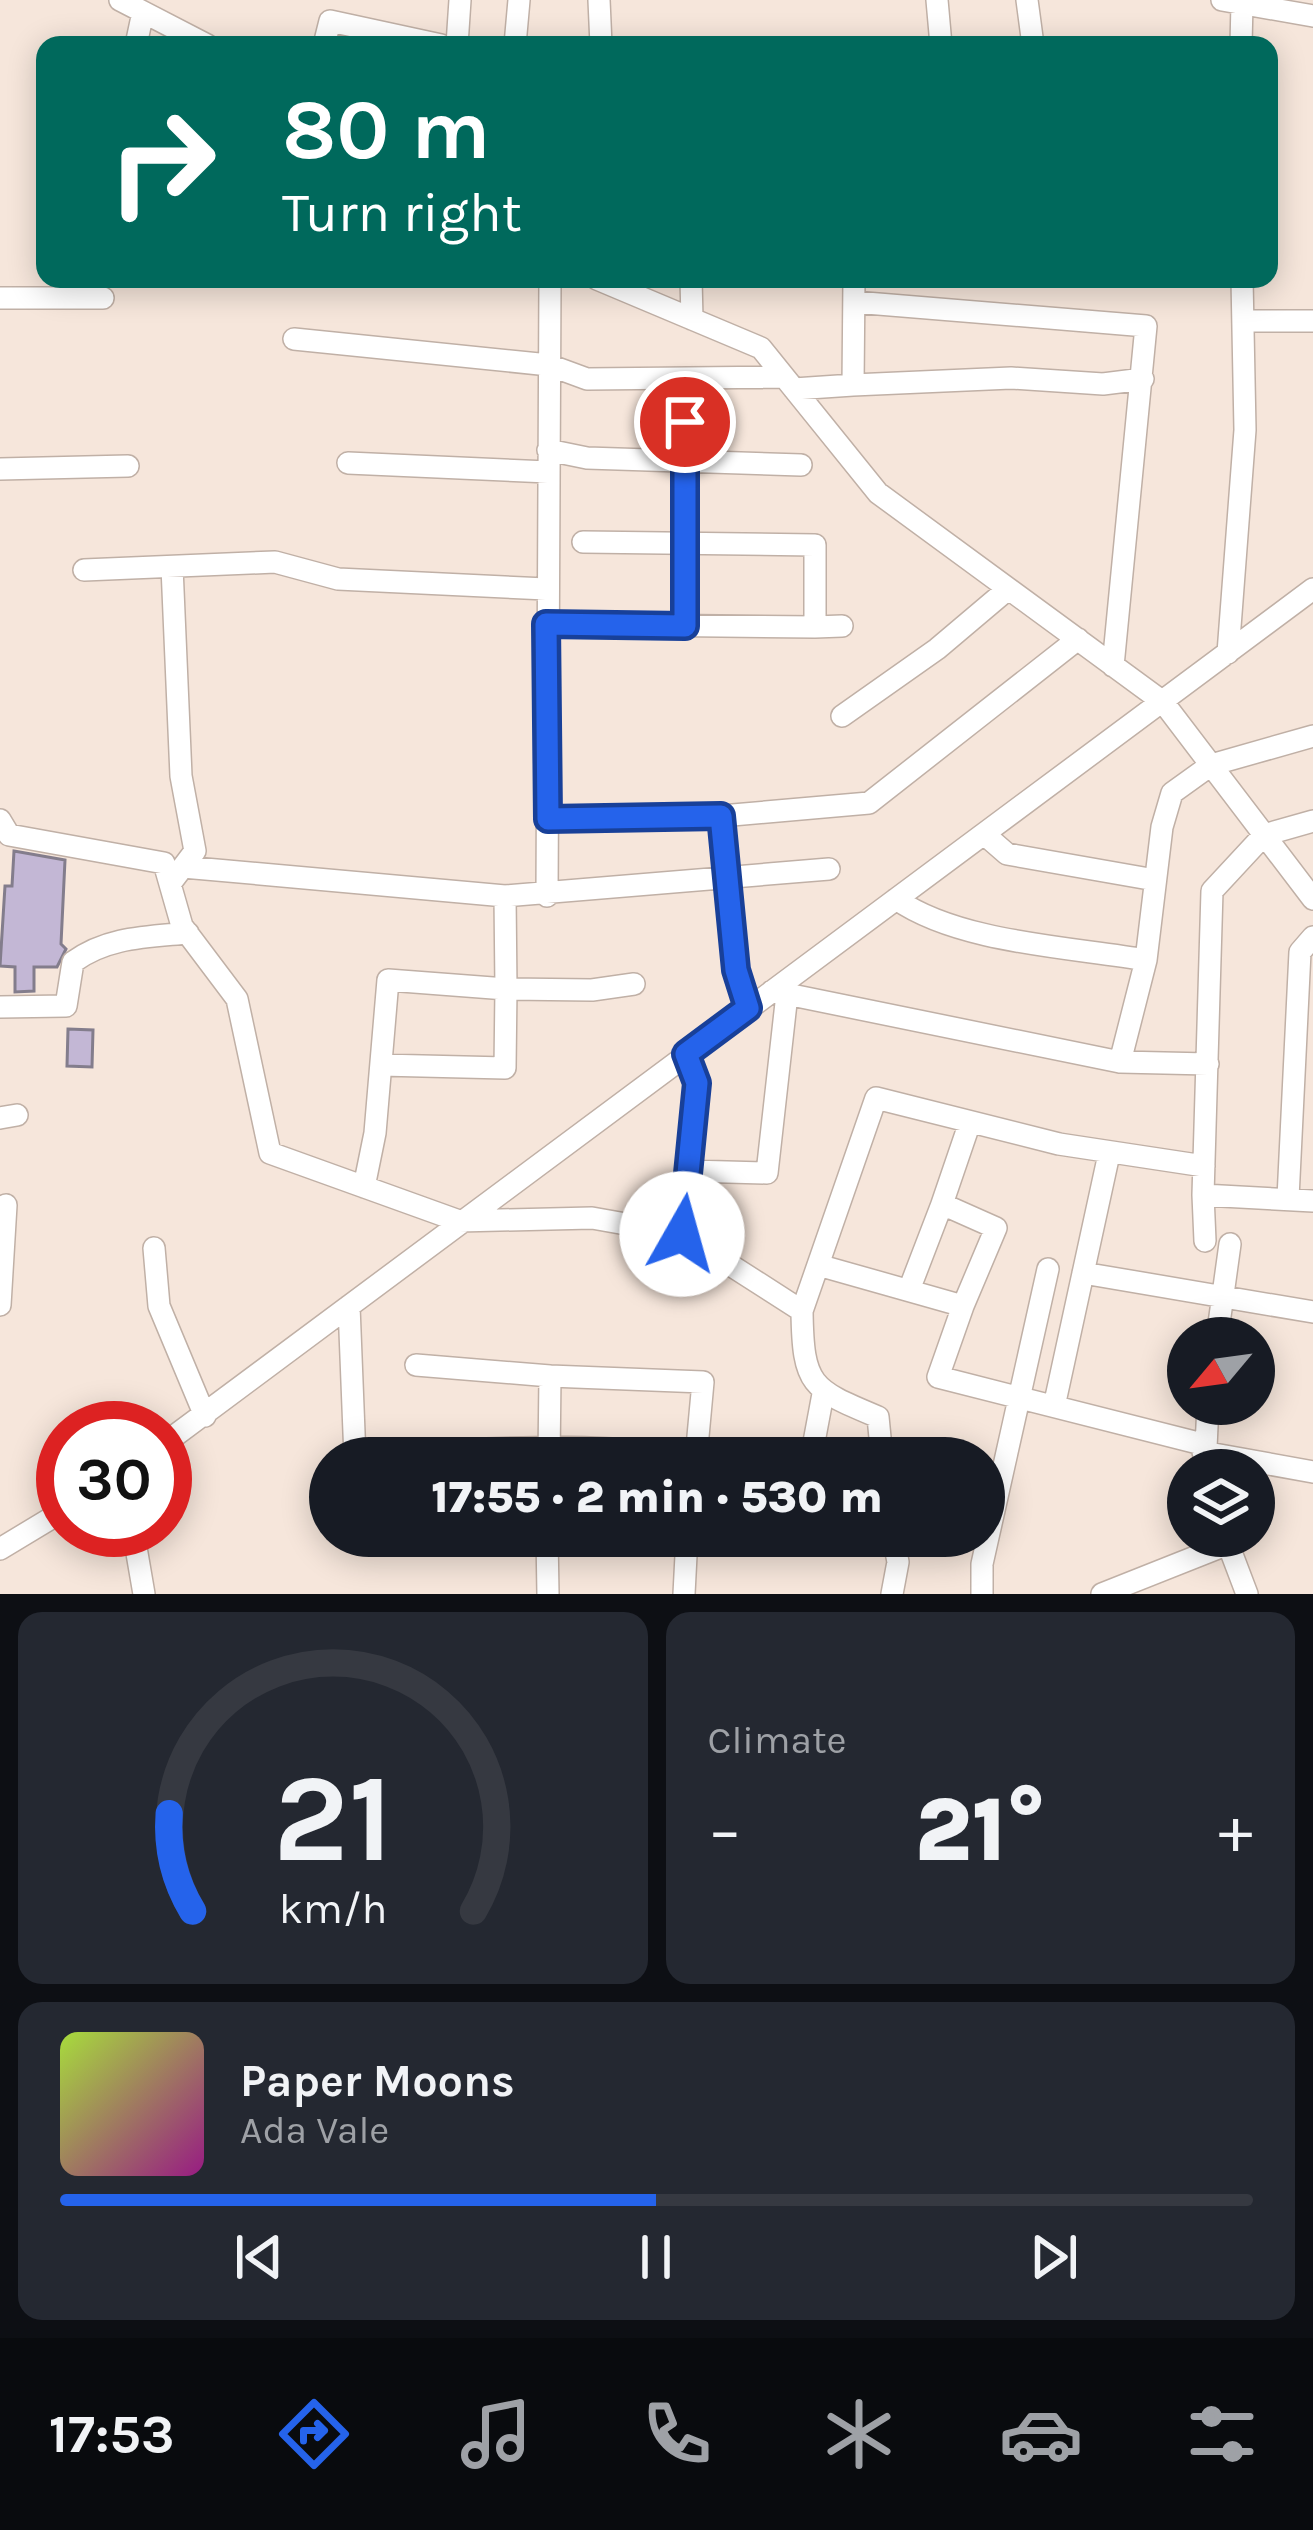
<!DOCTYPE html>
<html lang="en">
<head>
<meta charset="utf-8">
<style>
	body { margin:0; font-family:Karla,sans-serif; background:#242831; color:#f1f3f6; height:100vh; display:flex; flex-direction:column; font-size:45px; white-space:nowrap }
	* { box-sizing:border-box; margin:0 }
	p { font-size:39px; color:#9ea1a6 }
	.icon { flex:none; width:66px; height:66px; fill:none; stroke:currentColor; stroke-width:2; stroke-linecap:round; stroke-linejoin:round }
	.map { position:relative; height:1594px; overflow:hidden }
	.sheet { display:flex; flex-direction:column; gap:18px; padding:18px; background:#0d0f14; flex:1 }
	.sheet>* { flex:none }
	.guide { position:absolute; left:36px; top:36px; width:1242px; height:252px; border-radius:24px; box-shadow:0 6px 30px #0003; background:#00695c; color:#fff; overflow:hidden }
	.needle { width:78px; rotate:241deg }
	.fabs { position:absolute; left:1167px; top:1317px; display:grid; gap:24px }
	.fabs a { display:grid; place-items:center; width:108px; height:108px; border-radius:50%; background:#171b24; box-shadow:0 6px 30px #0003; font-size:60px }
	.speed { position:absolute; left:36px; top:1401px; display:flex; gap:24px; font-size:60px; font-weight:700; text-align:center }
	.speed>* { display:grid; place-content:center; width:156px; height:156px; border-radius:50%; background:#171b24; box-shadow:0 6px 30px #0003; line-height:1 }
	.speed .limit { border:18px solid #d22; background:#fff; color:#111 }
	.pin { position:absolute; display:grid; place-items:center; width:102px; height:102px; color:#fff; margin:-51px; border:6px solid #fff; border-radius:50%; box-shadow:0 3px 12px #0007 }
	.me { position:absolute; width:132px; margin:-66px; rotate:7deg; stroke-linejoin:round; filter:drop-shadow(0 0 9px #0008) }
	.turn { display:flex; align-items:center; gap:42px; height:252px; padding:0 48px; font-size:54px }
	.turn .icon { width:156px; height:156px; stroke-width:2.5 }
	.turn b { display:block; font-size:84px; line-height:102px }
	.big { font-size:90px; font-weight:800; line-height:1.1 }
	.sheet .tile { flex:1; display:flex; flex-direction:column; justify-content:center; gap:18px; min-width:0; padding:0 42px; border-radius:24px; background:#242831 }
	.sheet .dial { align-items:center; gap:0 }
	.dial svg { height:312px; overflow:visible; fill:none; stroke:#363941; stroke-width:7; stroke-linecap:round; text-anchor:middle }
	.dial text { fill:#f1f3f6; stroke:none }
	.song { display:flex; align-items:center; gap:36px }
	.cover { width:144px; height:144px; border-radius:18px; background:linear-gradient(135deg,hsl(80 70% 55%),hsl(310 70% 35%)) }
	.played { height:12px; border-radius:6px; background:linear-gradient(90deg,#2563eb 50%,#363941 50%) }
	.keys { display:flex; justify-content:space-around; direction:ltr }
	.heat { display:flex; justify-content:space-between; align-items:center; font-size:66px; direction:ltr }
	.sheet .tiles { flex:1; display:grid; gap:18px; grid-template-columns:1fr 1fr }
	.tile:last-child { grid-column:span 2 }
	.trip { position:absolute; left:309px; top:1437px; width:696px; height:120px; border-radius:60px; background:#171b24; box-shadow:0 6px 30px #0003; font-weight:800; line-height:120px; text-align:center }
	.menu { display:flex; height:192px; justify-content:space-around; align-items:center; background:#090b0e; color:#9ea1a6 }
	.menu .icon { width:84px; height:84px }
	.menu .current { color:#2563eb }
	.menu b { font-size:54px; color:#f1f3f6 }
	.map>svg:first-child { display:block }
</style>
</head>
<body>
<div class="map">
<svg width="1313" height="1594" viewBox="0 0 1313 1594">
	<rect width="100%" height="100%" fill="#f6e6db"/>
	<path fill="#c3b7d5" stroke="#837d8c" stroke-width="3" d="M 14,851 L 65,860 L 61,944 L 66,949 L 57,967 L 34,967 L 34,991 L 15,992 L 15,967 L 0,966 L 5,886 L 12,886 Z
		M 68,1029 L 93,1030 L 92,1067 L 67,1066 Z"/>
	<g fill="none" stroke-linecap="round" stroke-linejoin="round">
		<g stroke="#c0b0a6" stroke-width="24">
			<path id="minor" d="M 120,0 L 207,45
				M 599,0 L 601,45
				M 937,0 L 941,45
				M 1027,0 L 1033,45
				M 1222,0 L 1313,16
				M 136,45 L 143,12
				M 324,45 L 330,21 L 441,45
				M 457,45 L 460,0
				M 515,45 L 519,0
				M 1241,45 L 1242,3
				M 597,279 L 761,348 L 878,493 L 1163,702 L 1313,899
				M 691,279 L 692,319
				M 0,298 L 103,298
				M 854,302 L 1146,326 L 1113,666
				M 1243,321 L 1313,321
				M 294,339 L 549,365 L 587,379 L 784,377
				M 853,385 L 1011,378 L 1103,384 L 1143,379
				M 794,389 L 853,385 L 854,279
				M 548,450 L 587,458 L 801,465
				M 348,463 L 548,472
				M 0,469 L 128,466
				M 84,570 L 275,562 L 338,579 L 546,589
				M 546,624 L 815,627 L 815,545 L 583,542
				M 685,625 L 685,381
				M 815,627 L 842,626
				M 1228,653 L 1245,430 L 1242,279
				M 842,716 L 937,649 L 1008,589
				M 721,816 L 869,803 L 1078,639
				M 548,819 L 721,816 L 736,970 L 748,1008
				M 0,820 L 9,835 L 164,863 L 182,926 L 237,999 L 270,1153 L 459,1221 L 592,1218 L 682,1234 L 802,1311 C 803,1386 811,1389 878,1417 L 882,1458
				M 1313,821 L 1264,835 L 1212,891 L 1203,1195 L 1313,1201
				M 984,834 L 1007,854 L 1155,880
				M 183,867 L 505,896
				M 170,884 L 195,851 L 181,776 L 172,567
				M 547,896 L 550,279
				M 896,899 C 959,943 1071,947 1146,960
				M 772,991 L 1120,1062 L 1208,1064
				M 0,1007 L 66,1006 L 73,962 C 107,937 146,937 188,933
				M 1120,1062 L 1146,960 L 1162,827 L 1172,793 L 1211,765 L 1313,736
				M 381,1065 L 505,1068 L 506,989 L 592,990 L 634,984
				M 0,1118 L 17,1115
				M 690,1171 L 767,1173 L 787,994
				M 364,1187 L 375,1133 L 388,980 L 506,989 L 505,896 L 829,869
				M 1203,1195 L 1205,1241
				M 1288,1198 L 1300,952 L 1313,937
				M 682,1234 L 697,1083 L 686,1054
				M 154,1248 L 159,1306 L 205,1416
				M 818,1265 L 963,1306 L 996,1228 L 942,1204 L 970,1122
				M 1083,1273 L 1313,1312
				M 909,1290 L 942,1204
				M 0,1305 L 6,1205
				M 349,1306 L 355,1458
				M 963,1306 L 938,1377 L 1202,1444
				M 802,1311 L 876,1098 L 1059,1144 L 1204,1166
				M 1217,1338 L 1230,1244
				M 416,1365 L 550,1376
				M 1055,1402 L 1109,1154
				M 165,1443 L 1313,589
				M 1203,1452 L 1313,1472
				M 355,1454 C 465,1452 582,1438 691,1458
				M 549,1458 L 550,1376 L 703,1382 L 696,1458
				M 811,1458 L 823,1394
				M 1205,1470 L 1208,1404
				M 133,1530 L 144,1594
				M 547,1536 L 548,1594
				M 1225,1536 L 1247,1594
				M 798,1539 L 799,1536
				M 0,1549 L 63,1511
				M 684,1594 L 687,1536
				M 892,1594 L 898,1562 L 893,1536
				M 982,1594 L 982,1564 L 1048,1269
				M 1102,1594 L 1228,1544"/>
		</g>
		<use href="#minor" stroke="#fff" stroke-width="21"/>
	</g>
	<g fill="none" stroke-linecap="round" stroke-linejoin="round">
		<g stroke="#184099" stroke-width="30">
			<path id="route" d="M 682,1234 L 697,1083 L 686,1054 L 748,1008 L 736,970 L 721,816 L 548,819 L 546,624 L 685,626 L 685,422"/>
		</g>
		<use href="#route" stroke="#2563eb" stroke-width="21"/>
	</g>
</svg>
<div class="fabs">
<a><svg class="needle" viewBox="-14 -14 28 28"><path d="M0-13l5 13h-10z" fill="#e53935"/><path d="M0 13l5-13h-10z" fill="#9ea1a6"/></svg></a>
<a><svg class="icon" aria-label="layers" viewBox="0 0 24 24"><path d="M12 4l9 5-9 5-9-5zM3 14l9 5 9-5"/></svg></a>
</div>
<div class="speed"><div class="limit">30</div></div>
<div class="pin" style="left:685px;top:422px;background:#d93025"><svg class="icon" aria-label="arrive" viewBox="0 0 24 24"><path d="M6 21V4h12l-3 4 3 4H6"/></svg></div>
<svg class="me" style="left:682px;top:1234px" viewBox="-20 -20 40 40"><circle r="19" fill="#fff"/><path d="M0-13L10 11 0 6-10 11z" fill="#2563eb"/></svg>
<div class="trip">17:55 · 2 min · 530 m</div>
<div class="guide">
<div class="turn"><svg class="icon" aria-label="right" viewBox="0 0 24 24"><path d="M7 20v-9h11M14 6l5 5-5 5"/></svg><div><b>80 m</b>Turn right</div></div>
</div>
</div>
<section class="sheet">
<div class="tiles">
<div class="tile dial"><svg viewBox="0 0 100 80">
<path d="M14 69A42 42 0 1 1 86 69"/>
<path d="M14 69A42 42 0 0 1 8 44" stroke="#2563eb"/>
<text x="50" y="56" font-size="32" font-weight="700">21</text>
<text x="50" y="72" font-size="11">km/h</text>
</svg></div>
<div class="tile"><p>Climate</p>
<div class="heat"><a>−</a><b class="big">21°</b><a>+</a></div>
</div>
<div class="tile">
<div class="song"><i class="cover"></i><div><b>Paper Moons</b><p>Ada Vale</p></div></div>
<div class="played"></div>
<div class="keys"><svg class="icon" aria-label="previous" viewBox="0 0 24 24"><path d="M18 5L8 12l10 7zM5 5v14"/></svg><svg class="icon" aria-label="pause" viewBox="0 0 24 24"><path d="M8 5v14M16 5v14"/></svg><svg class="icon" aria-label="next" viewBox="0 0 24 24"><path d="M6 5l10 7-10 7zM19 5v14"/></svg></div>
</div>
</div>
</section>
<nav class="menu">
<b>17:53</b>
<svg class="icon current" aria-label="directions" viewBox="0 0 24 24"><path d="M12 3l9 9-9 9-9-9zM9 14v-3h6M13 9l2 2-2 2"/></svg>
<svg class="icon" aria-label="music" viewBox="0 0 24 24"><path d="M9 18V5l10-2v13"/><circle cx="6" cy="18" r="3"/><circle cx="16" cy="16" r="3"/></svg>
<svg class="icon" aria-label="phone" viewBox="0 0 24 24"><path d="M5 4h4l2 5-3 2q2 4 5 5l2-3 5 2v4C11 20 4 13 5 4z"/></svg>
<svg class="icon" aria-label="climate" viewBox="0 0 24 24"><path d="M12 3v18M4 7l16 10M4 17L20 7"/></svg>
<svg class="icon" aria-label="car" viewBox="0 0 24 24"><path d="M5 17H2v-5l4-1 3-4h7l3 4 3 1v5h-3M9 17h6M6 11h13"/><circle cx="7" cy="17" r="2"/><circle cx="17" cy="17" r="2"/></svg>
<svg class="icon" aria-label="filters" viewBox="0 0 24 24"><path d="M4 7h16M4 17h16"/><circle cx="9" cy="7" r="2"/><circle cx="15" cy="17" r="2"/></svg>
</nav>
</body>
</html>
